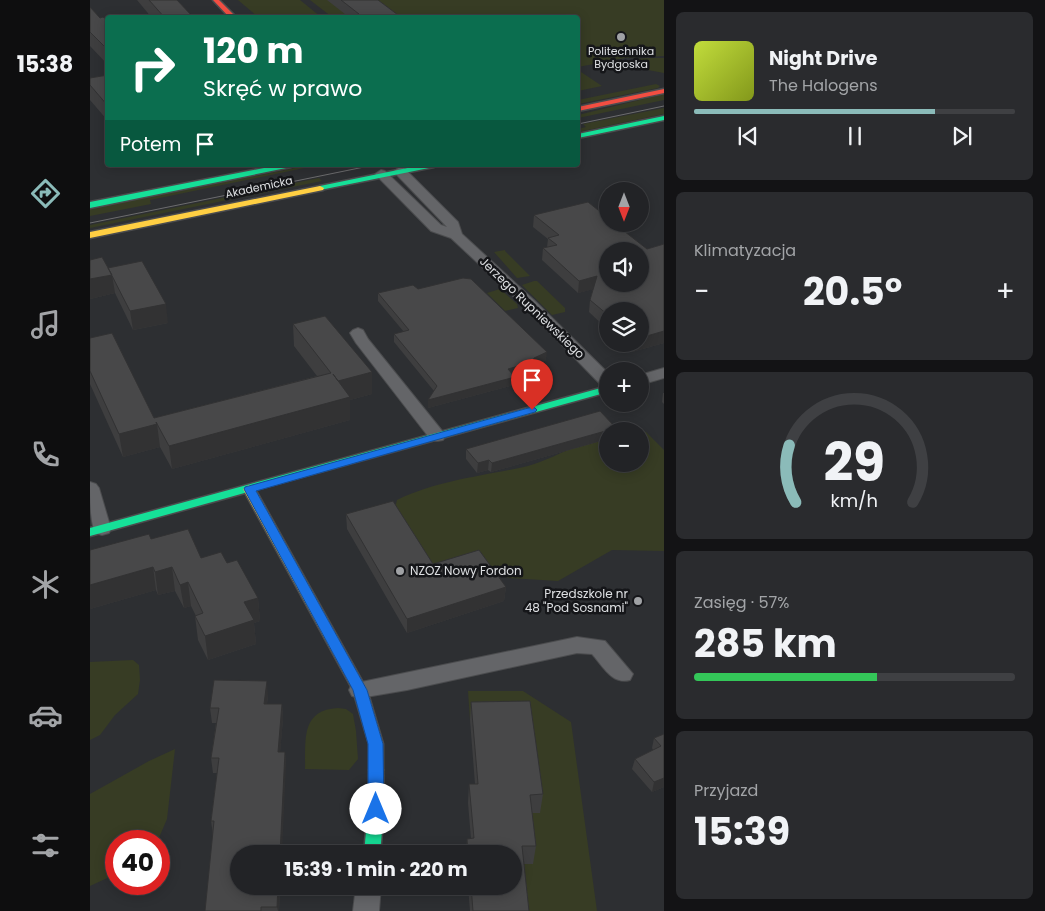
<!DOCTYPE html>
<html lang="pl">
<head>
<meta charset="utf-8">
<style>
	body { margin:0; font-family:Poppins,sans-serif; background:#2a2b2e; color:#f1f3f6; height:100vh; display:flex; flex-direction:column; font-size:19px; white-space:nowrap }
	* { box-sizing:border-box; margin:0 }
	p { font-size:16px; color:#a2a4a7 }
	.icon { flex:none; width:28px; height:28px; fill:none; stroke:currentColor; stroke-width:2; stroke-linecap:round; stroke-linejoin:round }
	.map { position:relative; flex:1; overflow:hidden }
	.side { display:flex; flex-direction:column; gap:12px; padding:12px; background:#131315; width:381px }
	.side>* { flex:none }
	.hud { position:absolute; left:15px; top:15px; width:475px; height:152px; border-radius:5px; box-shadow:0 2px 12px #0003,0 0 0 1px #3f4043; background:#0b6e4f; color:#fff; overflow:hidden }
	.needle { width:32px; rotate:180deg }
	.controls { position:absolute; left:509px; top:182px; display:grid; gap:10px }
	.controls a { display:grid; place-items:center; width:50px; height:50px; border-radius:50%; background:#222326; box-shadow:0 2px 12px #0003,0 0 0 1px #3f4043; font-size:25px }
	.speed { position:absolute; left:15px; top:830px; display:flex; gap:10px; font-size:25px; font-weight:700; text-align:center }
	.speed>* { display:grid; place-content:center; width:65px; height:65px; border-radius:50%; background:#222326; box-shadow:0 2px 12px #0003,0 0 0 1px #3f4043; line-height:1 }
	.speed .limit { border:8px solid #d22; background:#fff; color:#111 }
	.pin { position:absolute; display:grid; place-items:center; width:42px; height:42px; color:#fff; margin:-51px -21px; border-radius:50% 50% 50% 0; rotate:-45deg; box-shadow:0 0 5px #0007 }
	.pin .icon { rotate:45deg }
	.me { position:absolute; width:55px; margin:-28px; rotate:0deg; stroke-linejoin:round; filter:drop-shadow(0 0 4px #0008) }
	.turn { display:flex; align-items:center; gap:18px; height:105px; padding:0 15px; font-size:22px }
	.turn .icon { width:65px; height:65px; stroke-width:2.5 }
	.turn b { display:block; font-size:35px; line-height:42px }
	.then { display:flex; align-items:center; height:48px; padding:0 15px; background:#0003; gap:10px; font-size:19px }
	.big { font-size:38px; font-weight:700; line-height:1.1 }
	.side .tile { flex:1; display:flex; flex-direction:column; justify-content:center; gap:8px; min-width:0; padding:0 18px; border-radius:8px; background:#2a2b2e }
	.side .dial { align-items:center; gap:0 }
	.dial svg { height:130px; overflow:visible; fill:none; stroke:#3f4043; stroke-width:7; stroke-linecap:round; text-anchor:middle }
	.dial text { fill:#f1f3f6; stroke:none }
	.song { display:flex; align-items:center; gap:15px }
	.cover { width:60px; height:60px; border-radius:8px; background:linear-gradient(135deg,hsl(70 70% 55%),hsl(70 70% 35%)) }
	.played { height:5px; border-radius:2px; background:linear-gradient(90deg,#8bbbb9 75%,#3f4043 75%) }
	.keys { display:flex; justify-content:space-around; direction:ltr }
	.heat { display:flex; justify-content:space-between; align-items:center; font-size:28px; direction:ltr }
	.charge { height:8px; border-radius:4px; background:linear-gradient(90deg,#34c759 57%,#3f4043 0) }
	.trip { position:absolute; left:140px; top:845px; width:292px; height:50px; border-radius:25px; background:#222326; box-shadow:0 2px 12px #0003,0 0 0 1px #3f4043; font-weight:700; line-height:50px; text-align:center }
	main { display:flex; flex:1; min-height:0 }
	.tabs { display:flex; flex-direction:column; width:90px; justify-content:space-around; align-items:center; background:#0e0e0f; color:#a2a4a7 }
	.tabs .icon { width:35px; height:35px }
	.tabs .selected { color:#8bbbb9 }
	.tabs b { font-size:22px; color:#f1f3f6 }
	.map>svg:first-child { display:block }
</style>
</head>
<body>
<main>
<nav class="tabs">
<b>15:38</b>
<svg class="icon selected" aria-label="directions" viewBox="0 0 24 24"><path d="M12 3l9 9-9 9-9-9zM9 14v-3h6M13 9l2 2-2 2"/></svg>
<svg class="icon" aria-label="music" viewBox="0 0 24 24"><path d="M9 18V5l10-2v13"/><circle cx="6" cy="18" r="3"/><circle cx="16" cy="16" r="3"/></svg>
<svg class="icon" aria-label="phone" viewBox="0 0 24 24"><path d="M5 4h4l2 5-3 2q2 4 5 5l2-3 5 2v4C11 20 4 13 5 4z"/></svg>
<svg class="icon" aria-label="climate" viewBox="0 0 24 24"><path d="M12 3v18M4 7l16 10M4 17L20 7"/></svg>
<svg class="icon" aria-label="car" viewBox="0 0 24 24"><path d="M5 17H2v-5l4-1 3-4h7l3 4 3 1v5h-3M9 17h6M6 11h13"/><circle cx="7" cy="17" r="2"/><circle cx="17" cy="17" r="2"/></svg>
<svg class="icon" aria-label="filters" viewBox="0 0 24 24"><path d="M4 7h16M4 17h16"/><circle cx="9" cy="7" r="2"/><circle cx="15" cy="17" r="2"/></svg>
</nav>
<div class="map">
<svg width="574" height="911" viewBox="0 0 574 911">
	<rect width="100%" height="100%" fill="#2d2f32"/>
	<path fill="#373c24" d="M 148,0 L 210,0 L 231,17 L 168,17 Z
		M 220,0 L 574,0 L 574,56 L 535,58 L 488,67 L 488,18 L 242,17 Z
		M 556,58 L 574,58 L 574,73 L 558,70 L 545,62 L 548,59 Z
		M 488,70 L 512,86 L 488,91 Z
		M 566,84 L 570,86 L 568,88 L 488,104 L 488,100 Z
		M 574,94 L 574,100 L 488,118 L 488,115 Z
		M 574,108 L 574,114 L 488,132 L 488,129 L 496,127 L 493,124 Z
		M 215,166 L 219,167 L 60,200 L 61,204 L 0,216 L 0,209 Z
		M 229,178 L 232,181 L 0,228 L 0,225 Z
		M 415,250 L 415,251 L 440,276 L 427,278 L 404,252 Z
		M 444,281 L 447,281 L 475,308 L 475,312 L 462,315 L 432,285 Z
		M 410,289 L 427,304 L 428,308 L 415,311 L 397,293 Z
		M 548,429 L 556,432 L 574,450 L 574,551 L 522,550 L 468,581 L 419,578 L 388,564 L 340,565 L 305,508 L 307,500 C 348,480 394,476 438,466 C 455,461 471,453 488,445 C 497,441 508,440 517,438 L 518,464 L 550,464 L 550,431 L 547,431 Z
		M 43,660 L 49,665 L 50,680 L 48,694 L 25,715 L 10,735 L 0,740 L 0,662 Z
		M 378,691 L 433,691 L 481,722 L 507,911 L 435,911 L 430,864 L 443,863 L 437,813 L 450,812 L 438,720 L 380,720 Z
		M 248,708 L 256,709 L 263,714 L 266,731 L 268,759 L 259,770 L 215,769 C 216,741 210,710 248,708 Z
		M 85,749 L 77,819 L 68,840 L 26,841 L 26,874 L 0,886 L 0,794 L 59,761 Z"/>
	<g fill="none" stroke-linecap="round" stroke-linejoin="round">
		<g stroke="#4b4c4e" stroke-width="2">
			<path id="street" d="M 310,167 L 314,168 L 368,222 L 372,234 L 446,302 L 518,373 L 518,388 L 512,386 L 436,308 L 361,238 L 341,231 L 285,174 L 291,170 L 295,171 L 351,225 L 357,227 L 306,174 L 304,171 Z
				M 268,328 L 273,330 L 278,339 L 353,432 L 356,436 L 353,440 L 347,441 L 341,440 L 266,343 L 260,333 L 263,330 Z
				M 574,368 L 574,378 L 550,385 L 550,375 Z
				M 0,482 L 6,484 L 9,488 L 21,529 L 19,533 L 12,535 L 5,533 C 0,519 0,499 0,482 Z
				M 487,637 L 515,641 L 543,674 L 540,680 C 522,685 513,666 502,654 L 487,653 L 317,690 L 270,698 L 262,696 L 259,690 L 262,684 Z
				M 266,886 L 291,886 L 289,911 L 263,911 Z"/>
		</g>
		<g stroke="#4b4c4e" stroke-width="3">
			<path id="fast" d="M 574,116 L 574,120 L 488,138 L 488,134 Z
				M 189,165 L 205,165 L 201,167 L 0,208 L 0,202 Z
				M 332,165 L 348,165 L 344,167 L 230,190 L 226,188 L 230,186 Z
				M 518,386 L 518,392 L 0,536 L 0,528 Z
				M 286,764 L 291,766 L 293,770 L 294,809 L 290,854 L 274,854 L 278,809 L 279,770 L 281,766 Z"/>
		</g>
		<g stroke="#4b4c4e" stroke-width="3">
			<path id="slow" d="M 230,186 L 234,188 L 233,190 L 0,238 L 0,232 Z
				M 159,485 L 165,489 L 277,690 L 293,744 L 293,770 L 291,774 L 286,776 L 281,774 L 279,770 L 279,744 L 263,690 L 153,489 Z"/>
		</g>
		<g stroke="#4b4c4e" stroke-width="3">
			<path id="jam" d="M 123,0 L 129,0 L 147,18 L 140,18 Z
				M 574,89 L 574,93 L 488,111 L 488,107 Z"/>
		</g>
		<use href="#street" fill="#646568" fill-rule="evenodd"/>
		<use href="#fast" fill="#16e098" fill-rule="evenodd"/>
		<use href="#slow" fill="#ffcf43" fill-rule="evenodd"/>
		<use href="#jam" fill="#f24e42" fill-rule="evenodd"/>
		<path stroke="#6c6c6e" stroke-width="1" d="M 488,124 L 574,106
			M 0,223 L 284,165"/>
	</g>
	<path fill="#3e3e3f" d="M 47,0 L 87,0 L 102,16 L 102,18 L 62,18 Z
		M 237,0 L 288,0 L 312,18 L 260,18 Z
		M 0,7 L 10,18 L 18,21 L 18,65 L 0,46 Z
		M 18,75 L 18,121 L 0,100 L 0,78 Z
		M 444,215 L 557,249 L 574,244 L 574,343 L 542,352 L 533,344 L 550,344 L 518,311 L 518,330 L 499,312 L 500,300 L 503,289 L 488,293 L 452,260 L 453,248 L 457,247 L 458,239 L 443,227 Z
		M 0,260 L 18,268 L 78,323 L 43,330 L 25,293 L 0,299 Z
		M 328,289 L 456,360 L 443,367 L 442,370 L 423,375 L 424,385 L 338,408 L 338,400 L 344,391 L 304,342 L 304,334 L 314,332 L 288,301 L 288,293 Z
		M 203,324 L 282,372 L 282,394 L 260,400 L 260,420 L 82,469 L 70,447 L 33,457 L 0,384 L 0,338 L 64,418 L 227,376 L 204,346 Z
		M 573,393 L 574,393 L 574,404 L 572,402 Z
		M 518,431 L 518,439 L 401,472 L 398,470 L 387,473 L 376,459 L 376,449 Z
		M 256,514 L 343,564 L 416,587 L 414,601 L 317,633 L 257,529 Z
		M 61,539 L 111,558 L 137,563 L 168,598 L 170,621 L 164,623 L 166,644 L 118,660 L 108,640 L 105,616 L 106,616 L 101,606 L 94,608 L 85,591 L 68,595 L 66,590 L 0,609 Z
		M 178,695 L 177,704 L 192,704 L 193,719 L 190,752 L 195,752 L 196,766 L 149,886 L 190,886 L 189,911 L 115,911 L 123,835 L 121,821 L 127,773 L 123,773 L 121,758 L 126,723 L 122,723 L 120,708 Z
		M 381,702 L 453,794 L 450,813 L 442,813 L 446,846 L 443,864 L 434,864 L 439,911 L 380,911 L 378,886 L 424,886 L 424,854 L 376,854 L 377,839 L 381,839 L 378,803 L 379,784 L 385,784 L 380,720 Z
		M 574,734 L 574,787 L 562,792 L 542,769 L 545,759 L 563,750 L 562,748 L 564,738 Z"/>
	<path fill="#323233" d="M 22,275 L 25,293 L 0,299 L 0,279 Z
		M 507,276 L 505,289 L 488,293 L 489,281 Z
		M 76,304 L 78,323 L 43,330 L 40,311 Z
		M 574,331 L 574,343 L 542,352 L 543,344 L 550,344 L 550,338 Z
		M 457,352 L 456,360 L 443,367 L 442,370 L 417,377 L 418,369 Z
		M 282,372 L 282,394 L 260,400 L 260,420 L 82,469 L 79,446 L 248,381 Z
		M 425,377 L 424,385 L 338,408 L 338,400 Z
		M 67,424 L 70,447 L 33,457 L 29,434 Z
		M 526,428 L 525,431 L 518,431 L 518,439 L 401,472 L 402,463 Z
		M 399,460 L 398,470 L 387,473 L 388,463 Z
		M 63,567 L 66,590 L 0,609 L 0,585 Z
		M 82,567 L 85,591 L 68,595 L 65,572 Z
		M 98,582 L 101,606 L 94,608 L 90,585 Z
		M 416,587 L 414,601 L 317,633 L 317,619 Z
		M 168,598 L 170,621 L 164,623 L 166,644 L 118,660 L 115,636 L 154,602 Z
		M 177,681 L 178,695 L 175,719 L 174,704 Z
		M 192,704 L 193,719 L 189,766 L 188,752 Z
		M 195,752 L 196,766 L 192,854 L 190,854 Z
		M 574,778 L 574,787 L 562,792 L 564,782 Z
		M 188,886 L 190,886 L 189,911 L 188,911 L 187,907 Z"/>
	<path fill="#484849" stroke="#323233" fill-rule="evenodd" d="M 59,0 L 87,0 L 102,16 L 91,18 L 75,18 Z
		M 251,0 L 288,0 L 312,18 L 268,18 L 265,15 L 269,14 Z
		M 0,7 L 10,18 L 13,17 L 18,21 L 18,49 L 17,49 L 0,32 Z
		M 18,75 L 18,106 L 0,85 L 0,78 Z
		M 498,202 L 518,218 L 518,224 L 525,224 L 557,249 L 574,244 L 574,331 L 550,338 L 550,311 L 518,311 L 518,315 L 500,300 L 507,276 L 489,281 L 453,248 L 467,245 L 458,238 L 469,235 L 444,215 ZM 518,251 L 550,251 L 550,284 L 518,284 Z
		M 12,257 L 22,275 L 0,279 L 0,260 Z
		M 52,261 L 76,304 L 40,311 L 18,268 Z
		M 373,278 L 381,279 L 457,352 L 444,358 L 443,362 L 418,369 L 425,377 L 338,400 L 347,386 L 304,334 L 319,330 L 288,293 L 323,285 L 328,289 Z
		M 235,316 L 282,372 L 248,381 L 243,374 L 260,397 L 79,446 L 66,422 L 67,424 L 29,434 L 0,371 L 0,338 L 22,333 L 64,418 L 241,373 L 203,324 Z
		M 510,411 L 526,428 L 402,463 L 399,460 L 388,463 L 376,449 Z
		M 303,501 L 343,564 L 389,550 L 416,587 L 317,619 L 256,514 Z
		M 98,529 L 111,558 L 131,552 L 137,563 L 147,560 L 168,598 L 154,602 L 164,620 L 115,636 L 105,616 L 113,613 L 98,582 L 90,585 L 82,567 L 65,572 L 63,567 L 0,585 L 0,550 L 59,534 L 61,539 Z
		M 124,680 L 177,681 L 174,704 L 192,704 L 188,752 L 195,752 L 190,854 L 149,854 L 149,886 L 188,886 L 187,907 L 171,907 L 171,911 L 115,911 L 124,821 L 121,821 L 129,758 L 121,758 L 129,708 L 120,708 Z
		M 440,701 L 453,794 L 440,795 L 446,846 L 432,846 L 439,911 L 383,911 L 381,886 L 424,886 L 424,854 L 378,854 L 377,839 L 384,838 L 379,784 L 388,784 L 381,702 Z
		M 574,734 L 574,778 L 564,782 L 545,759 L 571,746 L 564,738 Z"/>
	<path fill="#1a73e8" stroke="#114b97" d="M 442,407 L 445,408 L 447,410 L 445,412 L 166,491 L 277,690 L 293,744 L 294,809 L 292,814 L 286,816 L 281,814 L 278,809 L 278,744 L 263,690 L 154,489 L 155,487 Z"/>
	<g fill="#a0a2a5" stroke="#151619" stroke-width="2">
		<circle cx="531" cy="37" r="5"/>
		<circle cx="310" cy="571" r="5"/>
		<circle cx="548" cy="601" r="5"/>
	</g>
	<g text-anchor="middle" stroke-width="5" stroke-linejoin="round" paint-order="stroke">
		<g font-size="11" fill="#dee0e3" stroke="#151619">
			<text x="531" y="55">Politechnika<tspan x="531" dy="13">Bydgoska</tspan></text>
		</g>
		<g font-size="11" fill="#dee0e3" stroke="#151619">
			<text transform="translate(169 187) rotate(-12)" y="4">Akademicka</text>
		</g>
		<g font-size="12" fill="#dee0e3" stroke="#151619">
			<text transform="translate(442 308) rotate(44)" y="4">Jerzego Rupniewskiego</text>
		</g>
		<g font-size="12" fill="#dee0e3" stroke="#151619" text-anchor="start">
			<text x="320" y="575">NZOZ Nowy Fordon</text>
			<text x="538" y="598" text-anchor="end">Przedszkole nr<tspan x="538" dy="14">48 "Pod Sosnami"</tspan></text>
		</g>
	</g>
</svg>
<div class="controls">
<a><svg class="needle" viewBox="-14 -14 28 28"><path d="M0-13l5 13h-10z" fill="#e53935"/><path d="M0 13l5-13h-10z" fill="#a2a4a7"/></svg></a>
<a><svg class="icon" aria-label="sound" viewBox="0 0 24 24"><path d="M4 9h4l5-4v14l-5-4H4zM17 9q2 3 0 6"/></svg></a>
<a><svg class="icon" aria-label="layers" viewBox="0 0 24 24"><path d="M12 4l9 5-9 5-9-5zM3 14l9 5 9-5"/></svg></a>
<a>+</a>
<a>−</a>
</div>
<div class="speed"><div class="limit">40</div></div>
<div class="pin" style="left:442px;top:410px;background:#d93025"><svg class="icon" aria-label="arrive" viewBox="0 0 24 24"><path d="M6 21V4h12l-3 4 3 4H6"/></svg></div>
<svg class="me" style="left:286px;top:809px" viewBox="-20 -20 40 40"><circle r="19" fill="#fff"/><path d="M0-13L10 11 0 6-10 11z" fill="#1a73e8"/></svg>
<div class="trip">15:39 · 1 min · 220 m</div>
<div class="hud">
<div class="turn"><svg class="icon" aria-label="right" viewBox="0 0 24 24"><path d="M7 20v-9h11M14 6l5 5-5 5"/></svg><div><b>120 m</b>Skręć w prawo</div></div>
<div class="then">Potem<svg class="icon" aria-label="arrive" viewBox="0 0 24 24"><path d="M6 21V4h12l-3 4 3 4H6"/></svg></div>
</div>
</div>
<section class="side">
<div class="tile">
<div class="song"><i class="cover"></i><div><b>Night Drive</b><p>The Halogens</p></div></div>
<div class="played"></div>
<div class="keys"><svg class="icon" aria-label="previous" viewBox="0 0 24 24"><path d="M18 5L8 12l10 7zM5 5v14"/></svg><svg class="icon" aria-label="pause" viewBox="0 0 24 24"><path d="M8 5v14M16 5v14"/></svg><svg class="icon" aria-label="next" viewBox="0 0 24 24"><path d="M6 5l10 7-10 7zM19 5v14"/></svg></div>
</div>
<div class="tile"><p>Klimatyzacja</p>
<div class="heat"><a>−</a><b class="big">20.5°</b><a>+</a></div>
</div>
<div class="tile dial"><svg viewBox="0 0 100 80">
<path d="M14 69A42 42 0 1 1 86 69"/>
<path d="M14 69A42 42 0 0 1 10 34" stroke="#8bbbb9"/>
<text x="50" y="56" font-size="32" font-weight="700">29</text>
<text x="50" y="72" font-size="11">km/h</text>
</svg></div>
<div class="tile"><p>Zasięg · 57%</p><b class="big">285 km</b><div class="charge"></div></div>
<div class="tile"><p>Przyjazd</p><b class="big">15:39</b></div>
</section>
</main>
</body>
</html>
